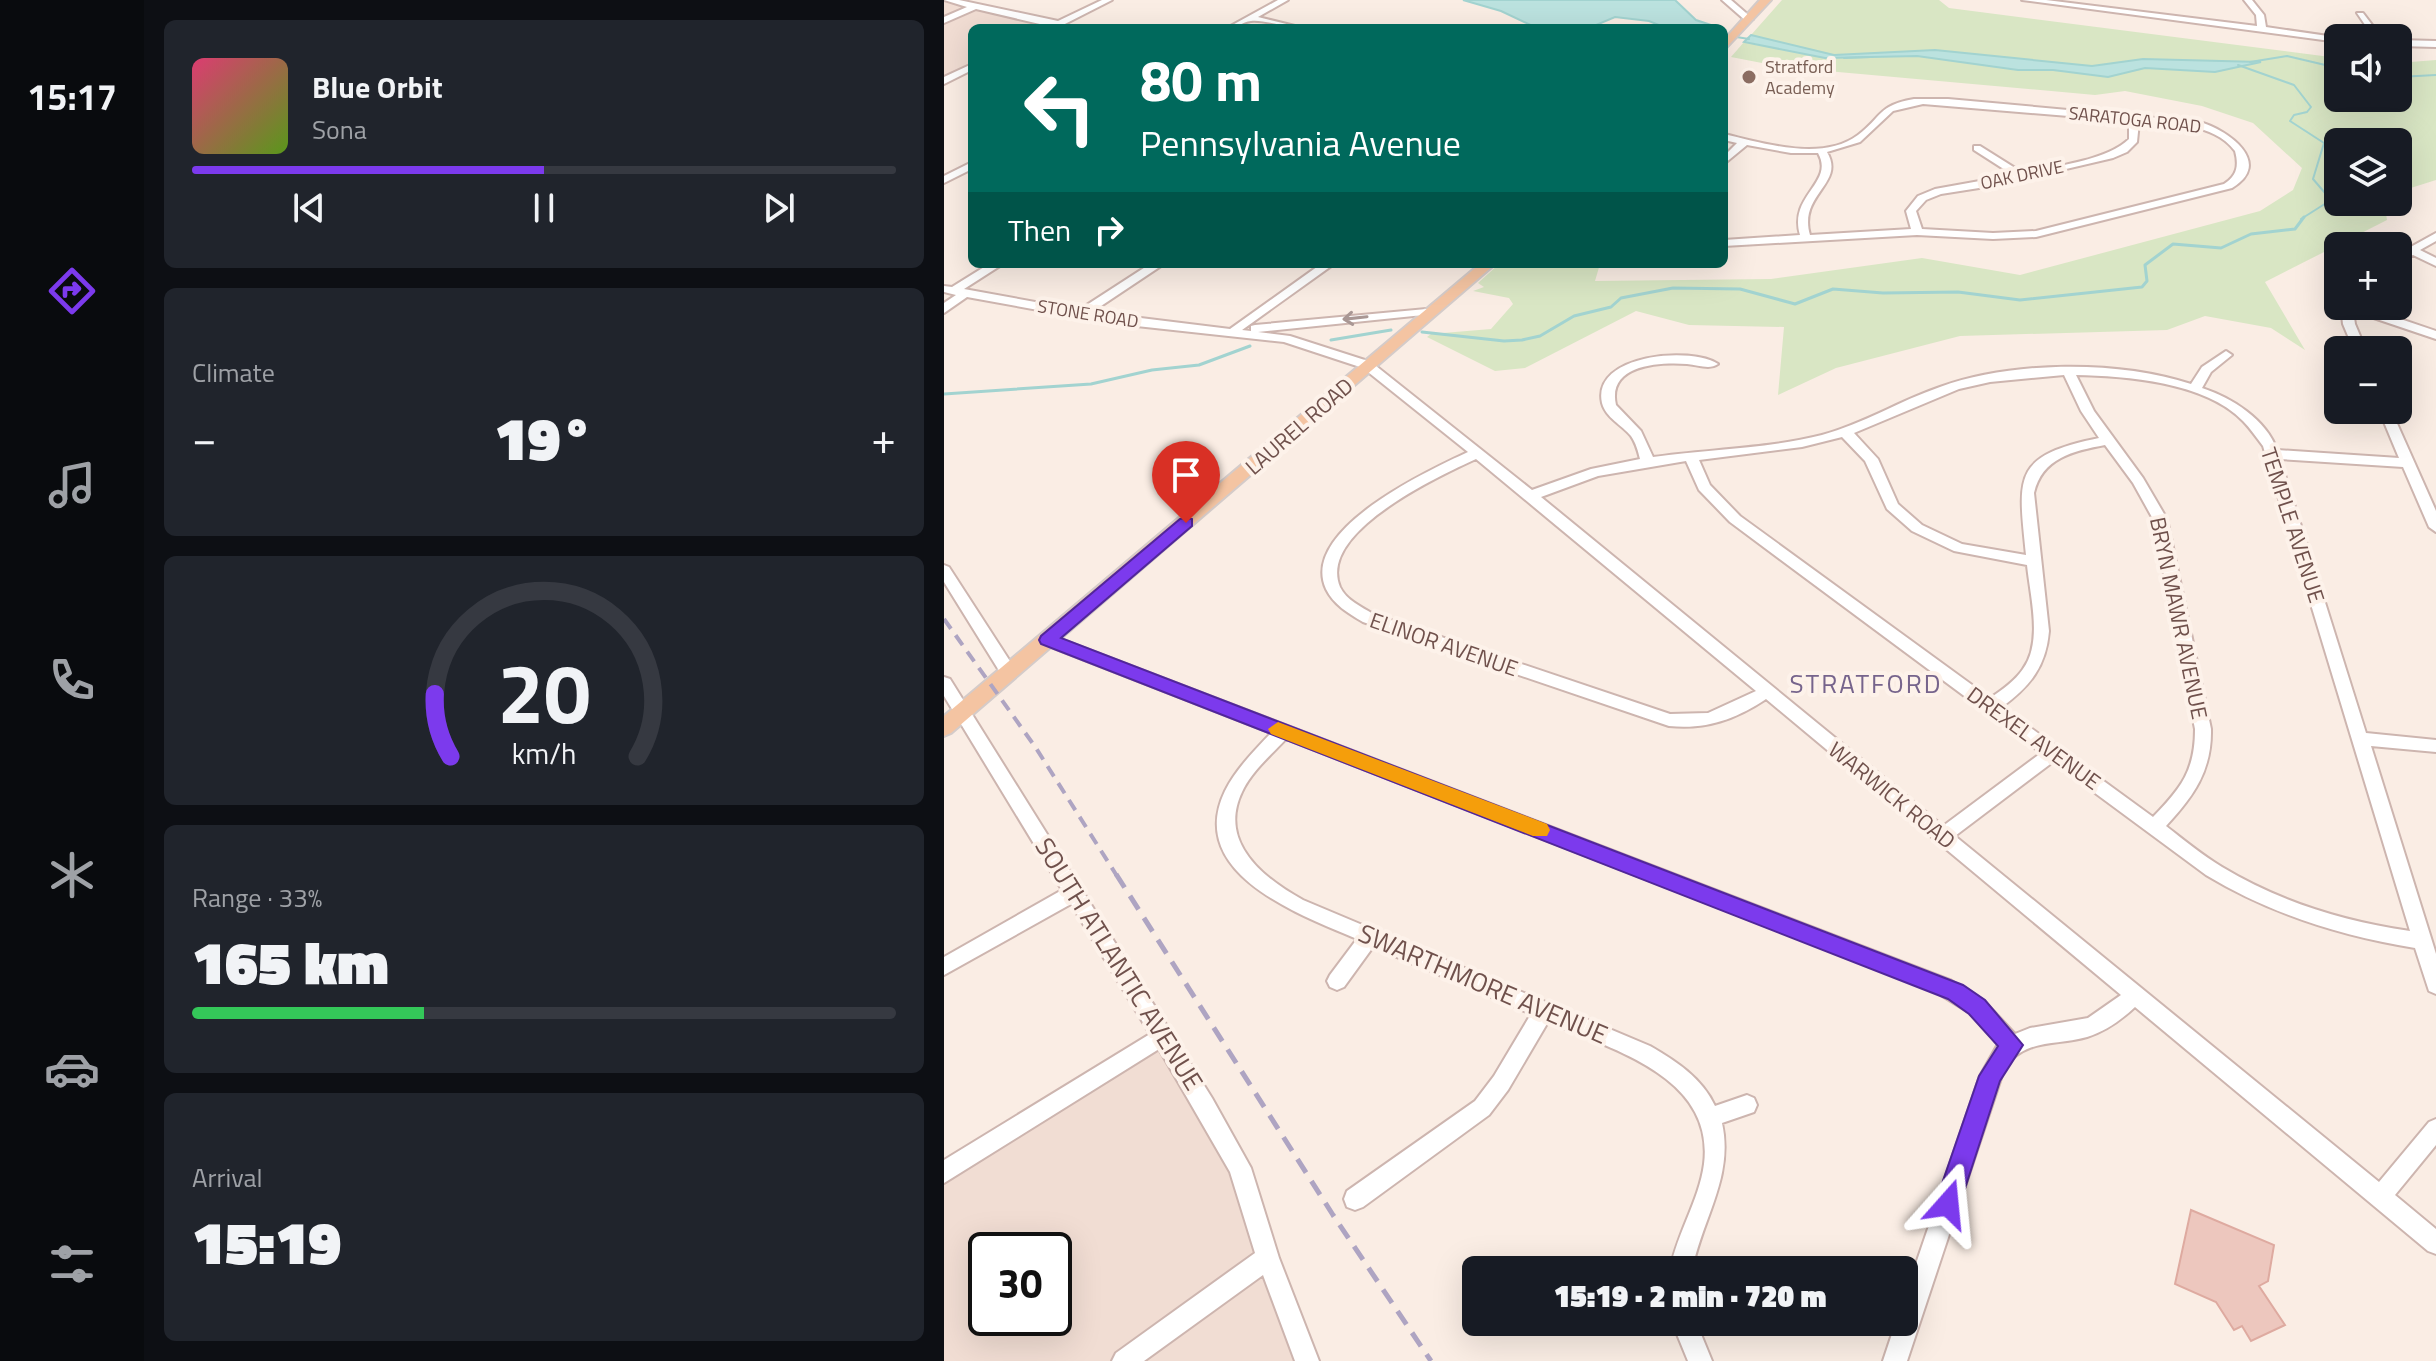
<!DOCTYPE html>
<html lang="en">
<head>
<meta charset="utf-8">
<style>
	body { margin:0; font-family:"Titillium Web",sans-serif; background:#20242c; color:#f1f3f6; height:100vh; display:flex; flex-direction:column; font-size:30px; white-space:nowrap }
	* { box-sizing:border-box; margin:0 }
	p { font-size:26px; color:#9ea1a6 }
	.icon { flex:none; width:44px; height:44px; fill:none; stroke:currentColor; stroke-width:2; stroke-linecap:round; stroke-linejoin:round }
	.map { position:relative; flex:1; overflow:hidden }
	.drawer { display:flex; flex-direction:column; gap:20px; padding:20px; background:#0d0f14; width:800px }
	.drawer>* { flex:none }
	.guide { position:absolute; left:24px; top:24px; width:760px; height:244px; border-radius:12px; box-shadow:0 8px 32px #0002; background:#00695c; color:#fff; overflow:hidden }
	.buttons { position:absolute; left:1380px; top:24px; display:grid; gap:16px }
	.buttons a { display:grid; place-items:center; width:88px; height:88px; border-radius:12px; background:#171b24; box-shadow:0 8px 32px #0002; font-size:40px }
	.speed { position:absolute; left:24px; top:1232px; display:flex; gap:16px; font-size:40px; font-weight:700; text-align:center }
	.speed>* { display:grid; place-content:center; width:104px; height:104px; border-radius:50%; background:#171b24; box-shadow:0 8px 32px #0002; line-height:1 }
	.speed .limit { border:4px solid #111; border-radius:12px; background:#fff; color:#111 }
	.pin { position:absolute; display:grid; place-items:center; width:68px; height:68px; color:#fff; margin:-82px -34px; border-radius:50% 50% 50% 0; rotate:-45deg; box-shadow:0 0 8px #0007 }
	.pin .icon { rotate:45deg }
	.me { position:absolute; width:88px; margin:-44px; rotate:18deg; stroke-linejoin:round; filter:drop-shadow(0 0 6px #0008) }
	.turn { display:flex; align-items:center; gap:28px; height:168px; padding:0 40px; font-size:36px }
	.turn .icon { width:104px; height:104px; stroke-width:2.5 }
	.turn b { display:block; font-size:56px; line-height:68px }
	.then { display:flex; align-items:center; height:76px; padding:0 40px; background:#0003; gap:16px; font-size:30px }
	.big { font-size:60px; font-weight:800; line-height:1.1 }
	.drawer .widget { flex:1; display:flex; flex-direction:column; justify-content:center; gap:12px; min-width:0; padding:0 28px; border-radius:12px; background:#20242c }
	.drawer .dial { align-items:center; gap:0 }
	.dial svg { height:208px; overflow:visible; fill:none; stroke:#363941; stroke-width:7; stroke-linecap:round; text-anchor:middle }
	.dial text { fill:#f1f3f6; stroke:none }
	.song { display:flex; align-items:center; gap:24px }
	.cover { width:96px; height:96px; border-radius:12px; background:linear-gradient(135deg,hsl(340 70% 55%),hsl(90 70% 35%)) }
	.played { height:8px; border-radius:4px; background:linear-gradient(90deg,#7c3aed 50%,#363941 50%) }
	.keys { display:flex; justify-content:space-around; direction:ltr }
	.heat { display:flex; justify-content:space-between; align-items:center; font-size:44px; direction:ltr }
	.charge { height:12px; border-radius:6px; background:linear-gradient(90deg,#34c759 33%,#363941 0) }
	.trip { position:absolute; left:518px; top:1256px; width:456px; height:80px; border-radius:12px; background:#171b24; box-shadow:0 8px 32px #0002; font-weight:800; line-height:80px; text-align:center }
	main { display:flex; flex:1; min-height:0 }
	.menu { display:flex; flex-direction:column; width:144px; justify-content:space-around; align-items:center; background:#090b0e; color:#9ea1a6 }
	.menu .icon { width:56px; height:56px }
	.menu .on { color:#7c3aed }
	.menu b { font-size:36px; color:#f1f3f6 }
	.map>svg:first-child { display:block }
</style>
</head>
<body>
<main>
<nav class="menu">
<b>15:17</b>
<svg class="icon on" aria-label="directions" viewBox="0 0 24 24"><path d="M12 3l9 9-9 9-9-9zM9 14v-3h6M13 9l2 2-2 2"/></svg>
<svg class="icon" aria-label="music" viewBox="0 0 24 24"><path d="M9 18V5l10-2v13"/><circle cx="6" cy="18" r="3"/><circle cx="16" cy="16" r="3"/></svg>
<svg class="icon" aria-label="phone" viewBox="0 0 24 24"><path d="M5 4h4l2 5-3 2q2 4 5 5l2-3 5 2v4C11 20 4 13 5 4z"/></svg>
<svg class="icon" aria-label="climate" viewBox="0 0 24 24"><path d="M12 3v18M4 7l16 10M4 17L20 7"/></svg>
<svg class="icon" aria-label="car" viewBox="0 0 24 24"><path d="M5 17H2v-5l4-1 3-4h7l3 4 3 1v5h-3M9 17h6M6 11h13"/><circle cx="7" cy="17" r="2"/><circle cx="17" cy="17" r="2"/></svg>
<svg class="icon" aria-label="filters" viewBox="0 0 24 24"><path d="M4 7h16M4 17h16"/><circle cx="9" cy="7" r="2"/><circle cx="15" cy="17" r="2"/></svg>
</nav>
<section class="drawer">
<div class="widget">
<div class="song"><i class="cover"></i><div><b>Blue Orbit</b><p>Sona</p></div></div>
<div class="played"></div>
<div class="keys"><svg class="icon" aria-label="previous" viewBox="0 0 24 24"><path d="M18 5L8 12l10 7zM5 5v14"/></svg><svg class="icon" aria-label="pause" viewBox="0 0 24 24"><path d="M8 5v14M16 5v14"/></svg><svg class="icon" aria-label="next" viewBox="0 0 24 24"><path d="M6 5l10 7-10 7zM19 5v14"/></svg></div>
</div>
<div class="widget"><p>Climate</p>
<div class="heat"><a>−</a><b class="big">19°</b><a>+</a></div>
</div>
<div class="widget dial"><svg viewBox="0 0 100 80">
<path d="M14 69A42 42 0 1 1 86 69"/>
<path d="M14 69A42 42 0 0 1 8 45" stroke="#7c3aed"/>
<text x="50" y="56" font-size="32" font-weight="700">20</text>
<text x="50" y="72" font-size="11">km/h</text>
</svg></div>
<div class="widget"><p>Range · 33%</p><b class="big">165 km</b><div class="charge"></div></div>
<div class="widget"><p>Arrival</p><b class="big">15:19</b></div>
</section>
<div class="map">
<svg width="1492" height="1361" viewBox="0 0 1492 1361">
	<rect width="100%" height="100%" fill="#faede4"/>
	<path fill="#f1ddd3" fill-rule="evenodd" d="M 0,0 L 116,24 L 107,28 L 28,28 L 28,67 L 0,81 Z
		M 218,1037 L 261,1105 L 363,1361 L 0,1361 L 0,1170 ZM 42,1250 L 110,1250 L 110,1318 L 42,1318 Z"/>
	<path fill="#d9e6c4" d="M 838,0 L 995,0 L 1005,8 L 1394,58 L 1394,98 L 1454,98 L 1454,63 L 1492,60 L 1492,180 L 1454,192 L 1454,142 L 1394,142 L 1394,202 L 1440,202 L 1443,220 L 1321,282 L 1361,350 L 1327,328 L 1261,316 L 1223,330 L 1016,336 L 892,368 L 834,395 L 840,327 L 745,325 L 692,311 L 581,368 L 551,371 L 483,337 L 487,334 L 547,329 L 569,304 L 565,298 L 529,291 L 540,287 L 534,283 L 555,264 L 656,264 L 651,281 L 827,279 L 978,258 L 1076,275 L 1316,211 L 1349,190 L 1358,168 L 1309,123 L 1258,106 L 1181,91 L 1151,95 L 838,67 L 787,57 L 800,42 L 881,58 L 973,56 L 1074,70 L 1109,70 L 1164,77 L 1201,68 L 1271,72 L 1313,62 L 1199,59 L 1148,66 L 991,50 L 890,55 L 807,35 Z"/>
	<path fill="#bbe2df" stroke="#a2d3d0" stroke-width="2" d="M 519,0 L 731,0 L 752,20 L 776,28 L 722,28 L 705,21 L 671,17 L 645,28 L 593,28 L 557,11 Z
		M 807,35 L 890,55 L 991,50 L 1148,66 L 1199,59 L 1317,62 L 1271,72 L 1201,68 L 1164,77 L 1109,70 L 1074,70 L 973,56 L 881,58 L 800,42 Z"/>
	<g fill="none" stroke-linecap="round" stroke-linejoin="round">
		<path stroke="#a2d3d0" stroke-width="2" d="M 780,35 L 805,39
			M 900,58 L 927,57
			M 1306,62 L 1343,56 L 1394,68
			M 1294,65 L 1350,85 L 1367,107 L 1363,112 L 1350,115 L 1346,121 L 1380,143 L 1369,179 L 1387,200 L 1357,219
			M 1454,77 L 1492,75"/>
		<path stroke="#a2d3d0" stroke-width="3" d="M 478,332 L 560,341 L 578,340 L 596,336 L 630,316 L 667,307 L 677,298 L 729,288 L 796,289 L 851,304 L 889,289 L 939,293 L 1014,292 L 1076,300 L 1198,287 L 1203,281 L 1201,265 L 1229,244 L 1277,248 L 1307,234 L 1351,229 L 1360,217
			M 387,340 L 447,330
			M 0,394 L 147,384 L 208,370 L 255,365 L 306,346"/>
	</g>
	<path fill="#edc7be" stroke="#deaaa0" stroke-width="2" d="M 1247,1210 L 1330,1245 L 1324,1281 L 1315,1286 L 1341,1325 L 1307,1341 L 1298,1326 L 1290,1330 L 1272,1302 L 1231,1284 Z"/>
	<g fill="none" stroke-linecap="round" stroke-linejoin="round">
		<g stroke="#cdb5af" stroke-width="4">
			<path id="minor" d="M 0,0 L 15,0 L 114,21 L 158,0 L 168,0 L 113,28 L 32,9 L 0,23 L 0,17 L 23,7 Z
				M 334,0 L 344,0 L 314,17 L 359,28 C 344,28 318,19 307,21 C 298,22 293,28 283,28 Z
				M 778,0 L 787,0 L 809,19 L 802,21 Z
				M 1078,0 L 1102,0 L 1313,26 L 1312,15 L 1300,0 L 1308,0 L 1320,15 L 1322,27 L 1398,38 L 1394,38 L 1394,42 Z
				M 1413,13 L 1419,13 L 1438,38 L 1430,38 Z
				M 1454,40 L 1492,41 L 1492,47 L 1454,46 Z
				M 28,64 L 28,70 L 0,84 L 0,77 Z
				M 970,99 L 1004,99 L 1256,122 C 1284,130 1330,163 1288,188 L 1092,237 L 1049,239 L 973,235 L 780,246 L 780,240 L 856,235 C 844,195 891,183 874,153 L 847,153 L 803,145 L 780,164 L 780,156 L 793,143 L 780,140 L 780,134 C 819,143 878,162 914,135 C 938,117 934,105 970,99 ZM 979,104 L 1185,121 L 1185,139 C 1163,161 1109,166 1079,173 L 1036,146 L 1030,146 L 1030,150 L 1069,175 L 991,189 L 974,196 L 962,211 L 967,229 L 866,235 C 854,194 902,184 883,152 L 916,142 L 949,111 ZM 1195,122 C 1227,125 1269,122 1291,151 C 1295,166 1293,176 1280,184 L 1092,231 L 1049,233 L 978,229 L 972,211 L 982,200 L 997,194 L 1054,185 L 1169,158 L 1183,152 L 1193,142 Z
				M 28,162 L 28,169 L 0,183 L 0,176 Z
				M 1492,233 L 1492,241 L 1476,250 L 1492,258 L 1492,266 L 1469,255 L 1454,262 L 1454,254 Z
				M 45,264 L 59,264 L 20,289 L 135,310 L 206,264 L 220,264 L 148,312 L 286,329 L 377,264 L 390,264 L 298,330 L 307,331 L 307,326 L 311,325 L 493,308 L 493,312 L 489,314 L 314,332 L 346,336 L 427,362 L 588,490 L 647,469 L 696,459 C 694,451 692,443 687,436 C 678,425 662,418 658,403 C 647,354 748,346 774,364 C 766,370 754,365 743,364 C 714,362 663,365 672,405 L 697,431 L 709,457 C 765,449 823,449 878,435 C 919,424 955,401 996,387 C 1068,361 1174,360 1247,384 L 1258,367 L 1282,351 L 1288,355 L 1267,372 L 1258,388 C 1288,398 1322,419 1333,450 L 1455,458 L 1435,410 L 1447,410 L 1492,511 L 1492,532 L 1485,527 L 1459,467 L 1336,459 L 1422,733 L 1492,740 L 1492,752 L 1427,746 L 1492,954 L 1492,994 L 1485,991 L 1471,948 C 1396,936 1327,914 1262,875 L 1109,762 L 1011,836 L 1435,1182 L 1485,1122 L 1492,1119 L 1492,1145 L 1451,1195 L 1492,1229 L 1492,1254 L 1484,1251 L 1191,1007 C 1177,1020 1162,1031 1143,1037 C 1111,1046 1085,1038 1061,1066 L 963,1361 L 939,1361 L 952,1322 L 960,1322 L 960,1299 L 1036,1076 L 1054,1044 L 1026,1013 L 992,992 L 342,739 C 327,755 307,772 298,792 C 274,842 319,878 359,900 L 706,1046 C 732,1061 758,1078 771,1106 L 803,1095 L 810,1098 L 813,1105 L 810,1112 L 778,1123 C 790,1177 758,1219 748,1270 L 726,1270 C 733,1233 755,1201 760,1164 C 771,1076 667,1049 604,1022 L 564,1090 L 545,1115 L 419,1207 L 411,1210 L 403,1207 L 400,1199 L 403,1191 L 531,1101 L 550,1076 L 587,1014 L 429,947 L 400,987 L 393,990 L 386,987 L 383,981 L 386,975 L 413,939 C 357,915 241,874 281,791 C 292,769 310,751 327,733 L 99,644 L 96,640 L 99,636 L 109,636 L 1006,980 L 1040,1001 L 1071,1034 L 1086,1028 L 1144,1018 L 1177,995 L 822,699 C 792,719 762,730 725,726 L 419,622 C 404,613 390,605 382,589 C 355,530 485,470 524,452 L 419,368 L 340,342 L 165,323 L 23,297 L 0,313 L 0,303 L 12,295 L 0,292 L 0,286 L 8,287 ZM 1120,375 L 1137,411 L 1155,438 C 1068,456 1074,476 1082,555 L 1018,544 L 978,525 L 954,504 L 934,459 L 910,433 L 1015,389 L 1046,382 ZM 1132,375 C 1183,376 1261,382 1299,421 C 1306,428 1312,437 1319,446 L 1466,931 C 1399,921 1336,902 1278,867 C 1258,855 1240,840 1222,826 C 1249,797 1268,771 1267,729 L 1223,519 L 1199,478 L 1150,411 ZM 898,437 L 921,461 L 943,509 L 968,531 L 1010,551 L 1083,565 C 1086,596 1099,642 1079,669 C 1071,681 1058,690 1046,698 L 796,516 L 766,485 L 755,460 L 858,447 ZM 1161,445 L 1189,483 L 1209,519 L 1251,729 C 1251,771 1237,788 1209,817 L 1058,707 C 1086,686 1102,667 1105,631 L 1090,493 C 1098,458 1129,451 1161,445 ZM 532,459 L 812,691 L 764,713 L 726,714 L 429,614 C 418,607 402,600 396,587 C 373,532 495,476 532,459 ZM 742,461 L 755,490 L 786,522 L 1097,753 L 999,826 L 597,497 L 654,476 Z
				M 1397,306 L 1418,306 L 1492,331 L 1492,339 L 1409,311 L 1411,324 L 1422,350 L 1410,350 L 1399,324 Z
				M 0,565 L 5,567 L 71,669 L 73,673 L 71,677 L 59,677 L 0,582 Z
				M 0,677 L 6,679 L 268,1098 L 307,1168 L 335,1258 L 375,1361 L 351,1361 L 319,1275 L 200,1361 L 168,1361 L 172,1353 L 311,1253 L 286,1172 L 215,1049 L 0,1183 L 0,1160 L 206,1034 L 127,904 L 0,975 L 0,957 L 118,890 L 0,696 Z
				M 728,1322 L 752,1322 L 768,1361 L 744,1361 Z"/>
		</g>
		<g stroke="#d4cbc9" stroke-width="4">
			<path id="major" d="M 816,0 L 827,0 L 780,50 L 780,40 Z
				M 536,264 L 551,264 L 7,733 L 0,736 L 0,716 Z"/>
		</g>
		<use href="#minor" fill="#fff" fill-rule="evenodd"/>
		<use href="#major" fill="#f4c4a2" fill-rule="evenodd"/>
		<path stroke="#aea4c2" stroke-width="4" stroke-dasharray="12 8" stroke-linecap="butt" d="M 0,619 L 92,748 L 173,876"/>
		<path stroke="#aea4c2" stroke-width="5" stroke-dasharray="16 10" stroke-linecap="butt" d="M 172,874 L 389,1215 L 487,1361"/>
	</g>
	<defs><path id="oneway-shaft" d="M-6 0H5M1.5-3L5.5 0L1.5 3" fill="none" stroke-width="1.6" stroke-linecap="round" stroke-linejoin="round" transform="scale(2)"/></defs>
	<use stroke="#a99794" href="#oneway-shaft" transform="translate(411 318) rotate(174)"/>
	<path fill="#7c3aed" stroke="#51269a" stroke-width="2" d="M 242,518 L 248,519 L 248,526 L 117,638 L 1019,985 L 1041,1000 L 1079,1045 L 1056,1081 L 1013,1213 L 1004,1217 L 995,1213 L 991,1204 L 1035,1076 L 1054,1046 L 1025,1014 L 1004,999 L 97,644 L 95,640 L 97,636 L 236,519 Z"/>
	<path fill="#f59e0b" d="M 334,722 L 603,824 L 606,830 L 603,836 L 589,836 L 327,734 L 324,729 Z"/>
	<circle fill="#8d6e63" stroke="#fdf2ea" stroke-width="3" cx="805" cy="77" r="8"/>
	<g text-anchor="middle" stroke-width="8" stroke-linejoin="round" paint-order="stroke">
		<g font-size="18" fill="#785e54" stroke="#fdf2ea" text-anchor="start">
			<text x="821" y="73">Stratford<tspan x="821" dy="21">Academy</tspan></text>
		</g>
		<g font-size="18" fill="#70514c" stroke="#fdf2ea">
			<text transform="translate(1191 120) rotate(6)" y="6">SARATOGA ROAD</text>
			<text transform="translate(1078 175) rotate(-12)" y="6">OAK DRIVE</text>
			<text transform="translate(144 314) rotate(9)" y="6">STONE ROAD</text>
		</g>
		<g font-size="22" fill="#70514c" stroke="#fdf2ea">
			<text transform="translate(355 426) rotate(-41)" y="8">LAUREL ROAD</text>
			<text transform="translate(1349 525) rotate(72)" y="8">TEMPLE AVENUE</text>
			<text transform="translate(1235 618) rotate(78)" y="8">BRYN MAWR AVENUE</text>
			<text transform="translate(500 644) rotate(19)" y="8">ELINOR AVENUE</text>
			<text transform="translate(1090 738) rotate(36)" y="8">DREXEL AVENUE</text>
			<text transform="translate(948 795) rotate(39)" y="8">WARWICK ROAD</text>
		</g>
		<g font-size="26" letter-spacing="2" fill="#76648c" stroke="#fdf2ea">
			<text x="922" y="693">STRATFORD</text>
		</g>
		<g font-size="26" fill="#70514c" stroke="#fdf2ea">
			<text transform="translate(175 964) rotate(58)" y="9">SOUTH ATLANTIC AVENUE</text>
			<text transform="translate(539 984) rotate(23)" y="9">SWARTHMORE AVENUE</text>
		</g>
	</g>
</svg>
<div class="buttons">
<a><svg class="icon" aria-label="sound" viewBox="0 0 24 24"><path d="M4 9h4l5-4v14l-5-4H4zM17 9q2 3 0 6"/></svg></a>
<a><svg class="icon" aria-label="layers" viewBox="0 0 24 24"><path d="M12 4l9 5-9 5-9-5zM3 14l9 5 9-5"/></svg></a>
<a>+</a>
<a>−</a>
</div>
<div class="speed"><div class="limit">30</div></div>
<div class="pin" style="left:242px;top:523px;background:#d93025"><svg class="icon" aria-label="arrive" viewBox="0 0 24 24"><path d="M6 21V4h12l-3 4 3 4H6"/></svg></div>
<svg class="me" style="left:1004px;top:1204px" viewBox="-20 -20 40 40"><path d="M0-17L14 15 0 8-14 15z" fill="#7c3aed" stroke="#fff" stroke-width="4"/></svg>
<div class="trip">15:19 · 2 min · 720 m</div>
<div class="guide">
<div class="turn"><svg class="icon" aria-label="left" viewBox="0 0 24 24"><path d="M17 20v-9H6M10 6l-5 5 5 5"/></svg><div><b>80 m</b>Pennsylvania Avenue</div></div>
<div class="then">Then<svg class="icon" aria-label="right" viewBox="0 0 24 24"><path d="M7 20v-9h11M14 6l5 5-5 5"/></svg></div>
</div>
</div>
</main>
</body>
</html>
